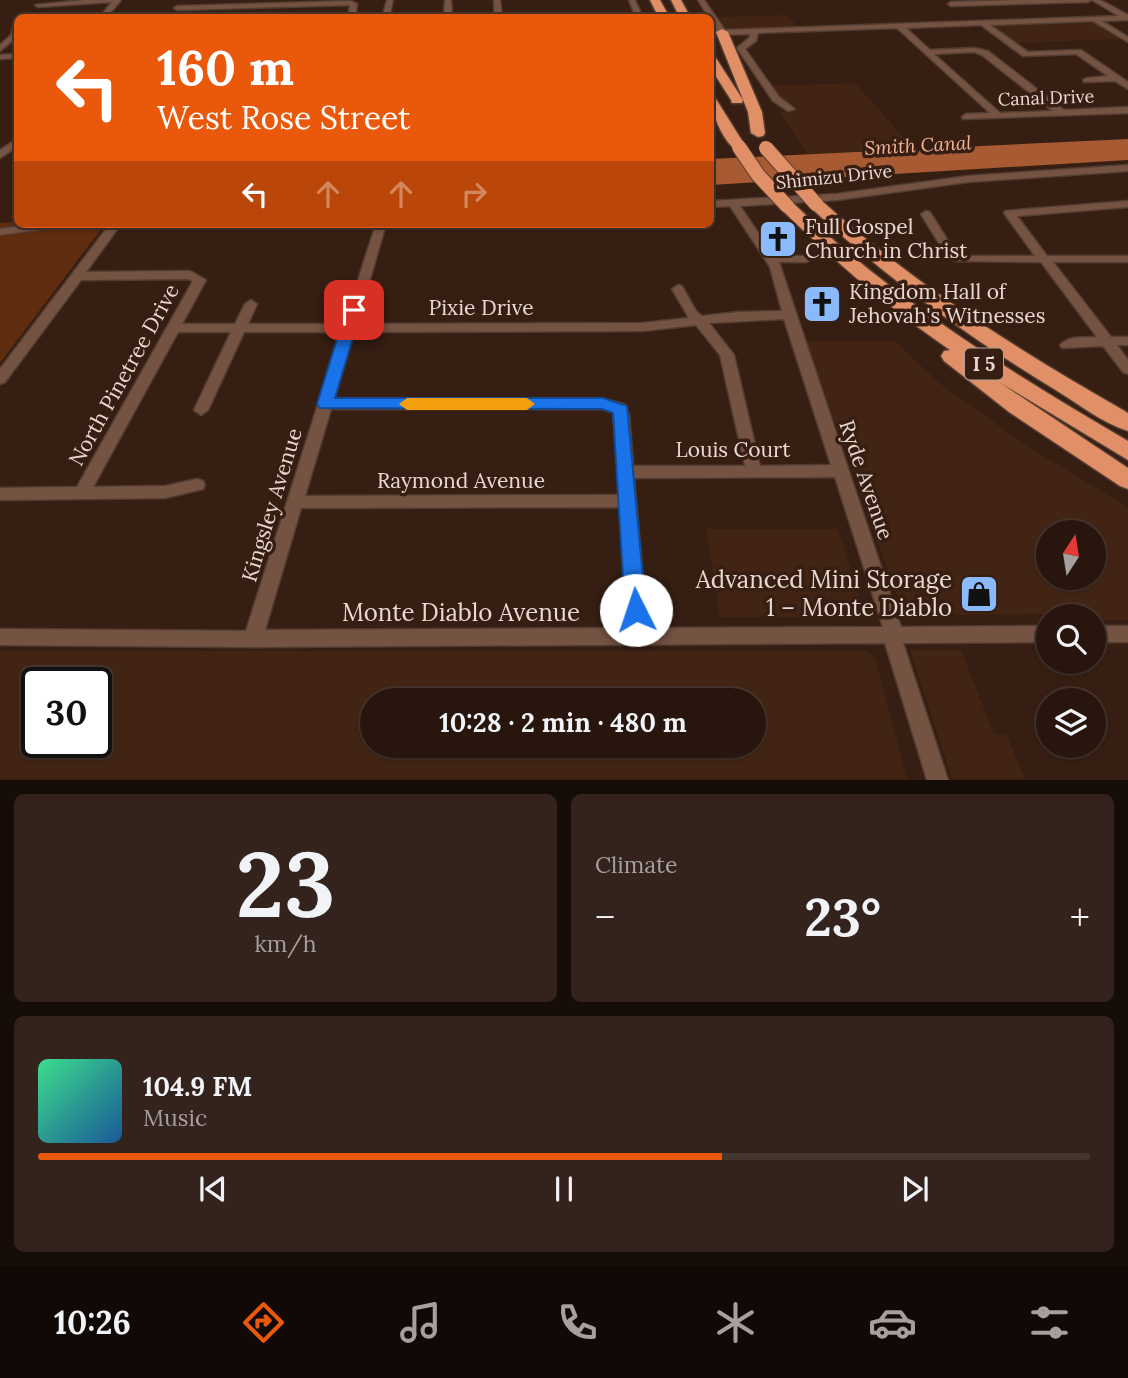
<!DOCTYPE html>
<html lang="en">
<head>
<meta charset="utf-8">
<style>
	body { margin:0; font-family:Lora,serif; background:#34231c; color:#f1f3f6; height:100vh; display:flex; flex-direction:column; font-size:26px; white-space:nowrap }
	* { box-sizing:border-box; margin:0 }
	p { font-size:23px; color:#a59f9e }
	.icon { flex:none; width:38px; height:38px; fill:none; stroke:currentColor; stroke-width:2; stroke-linecap:round; stroke-linejoin:round }
	.map { position:relative; height:780px; overflow:hidden }
	.panel { display:flex; flex-direction:column; gap:14px; padding:14px; background:#160c08; flex:1 }
	.panel>* { flex:none }
	.guide { position:absolute; left:14px; top:14px; width:700px; height:214px; border-radius:10px; box-shadow:0 2px 5px #0004,0 0 0 2px #44352e; background:#ea580c; color:#fff; overflow:hidden }
	.needle { width:46px; rotate:12deg }
	.fabs { position:absolute; left:1036px; top:520px; display:grid; gap:14px }
	.fabs a { display:grid; place-items:center; width:70px; height:70px; border-radius:50%; background:#28160e; box-shadow:0 2px 5px #0004,0 0 0 2px #44352e; font-size:35px }
	.speed { position:absolute; left:21px; top:667px; display:flex; gap:14px; font-size:35px; font-weight:700; text-align:center }
	.speed>* { display:grid; place-content:center; width:91px; height:91px; border-radius:50%; background:#28160e; box-shadow:0 2px 5px #0004,0 0 0 2px #44352e; line-height:1 }
	.speed .limit { border:4px solid #111; border-radius:10px; background:#fff; color:#111 }
	.pin { position:absolute; display:grid; place-items:center; width:60px; height:60px; color:#fff; margin:-30px; border-radius:14px; box-shadow:0 4px 10px #0006 }
	.me { position:absolute; width:77px; margin:-38px; rotate:356deg; stroke-linejoin:round; filter:drop-shadow(0 0 5px #0008) }
	.turn { display:flex; align-items:center; gap:24px; height:147px; padding:0 28px; font-size:32px }
	.turn .icon { width:91px; height:91px; stroke-width:2.5 }
	.turn b { display:block; font-size:49px; line-height:60px }
	.lanes { display:flex; align-items:center; height:66px; padding:0 28px; background:#0003; justify-content:center; gap:35px; direction:ltr }
	.lanes .off { opacity:.35 }
	.big { font-size:52px; font-weight:700; line-height:1.1 }
	.panel .tile { flex:1; display:flex; flex-direction:column; justify-content:center; gap:10px; min-width:0; padding:0 24px; border-radius:10px; background:#34231c }
	.panel .dial { align-items:center; gap:0 }
	.dial b { font-size:91px; line-height:1 }
	.song { display:flex; align-items:center; gap:21px }
	.cover { width:84px; height:84px; border-radius:10px; background:linear-gradient(135deg,hsl(150 70% 55%),hsl(210 70% 35%)) }
	.played { height:7px; border-radius:4px; background:linear-gradient(90deg,#ea580c 65%,#44352e 65%) }
	.keys { display:flex; justify-content:space-around; direction:ltr }
	.heat { display:flex; justify-content:space-between; align-items:center; font-size:38px; direction:ltr }
	.panel .tiles { flex:1; display:grid; gap:14px; grid-template-columns:1fr 1fr }
	.tile:last-child { grid-column:span 2 }
	.trip { position:absolute; left:360px; top:688px; width:406px; height:70px; border-radius:35px; background:#28160e; box-shadow:0 2px 5px #0004,0 0 0 2px #44352e; font-weight:700; line-height:70px; text-align:center }
	.menu { display:flex; height:112px; justify-content:space-around; align-items:center; background:#100906; color:#a59f9e }
	.menu .icon { width:49px; height:49px }
	.menu .on { color:#ea580c }
	.menu b { font-size:32px; color:#f1f3f6 }
	.map>svg:first-child { display:block }
</style>
</head>
<body>
<div class="map">
<svg width="1128" height="780" viewBox="0 0 1128 780">
	<rect width="100%" height="100%" fill="#361e12"/>
	<path fill="#422414" fill-rule="evenodd" d="M 787,15 L 798,27 L 732,29 L 726,28 L 719,17 Z
		M 1094,23 L 1120,39 L 1014,43 L 994,26 Z
		M 855,83 L 914,149 L 808,154 L 780,112 L 796,111 L 799,106 L 780,98 L 771,86 Z
		M 806,341 L 895,341 L 938,382 L 1027,446 L 1128,507 L 1128,620 L 1094,620 L 1094,616 L 1048,614 L 915,615 L 901,607 ZM 1094,532 L 1094,578 L 1048,578 L 1048,532 Z
		M 706,529 L 838,529 L 865,617 L 720,617 Z
		M 910,650 L 961,650 L 994,734 L 1007,735 L 1025,779 L 952,779 Z
		M 0,651 L 866,651 L 875,658 L 907,779 L 0,779 ZM 37,682 L 96,682 L 96,742 L 37,742 ZM 373,700 L 754,700 L 754,746 L 373,746 Z"/>
	<path fill="#602c0f" d="M 17,222 L 105,224 L 0,363 L 0,223 Z"/>
	<path fill="#a85b33" d="M 1128,139 L 1128,160 L 711,185 L 710,159 Z"/>
	<g fill="none" stroke-linecap="round" stroke-linejoin="round">
		<g stroke="#533c31" stroke-width="3">
			<path id="minor" d="M 85,0 L 121,0 L 106,18 L 99,18 L 112,2 L 38,7 L 35,5 Z
				M 387,0 L 393,0 L 389,18 L 382,18 Z
				M 445,0 L 451,0 L 452,18 L 444,18 Z
				M 494,0 L 500,0 L 502,18 L 495,18 Z
				M 629,0 L 635,0 L 643,18 L 636,18 Z
				M 698,0 L 704,0 L 725,30 L 1119,16 L 1092,0 L 1100,0 L 1128,15 L 1128,20 L 1102,21 L 1128,37 L 1128,42 L 1093,21 L 990,25 L 1028,52 L 1081,50 L 1128,82 L 1128,89 L 1115,81 L 1084,82 L 1083,80 L 1087,78 L 1108,76 L 1076,54 L 1023,56 L 981,25 L 906,28 L 930,50 L 974,48 L 988,51 L 1064,110 L 1128,107 L 1128,113 L 963,119 L 962,117 L 966,114 L 990,113 L 897,28 L 758,33 L 756,41 L 745,49 L 779,97 L 795,109 L 788,111 L 773,101 L 737,48 L 749,38 L 751,34 L 710,35 L 710,31 L 717,31 ZM 974,52 L 982,55 L 1053,111 L 1000,113 L 934,54 Z
				M 1018,0 L 1091,0 L 1088,2 L 951,6 L 948,4 L 951,2 Z
				M 351,1 L 357,4 L 355,18 L 348,18 L 350,5 L 177,10 L 174,8 L 177,6 Z
				M 18,22 L 18,36 L 0,51 L 0,45 L 11,35 L 14,24 Z
				M 18,54 L 18,58 L 0,59 L 0,55 Z
				M 18,138 L 18,146 L 0,158 L 0,150 Z
				M 1128,165 L 1128,171 L 968,182 L 837,200 L 740,206 L 774,256 L 806,256 L 812,259 L 806,262 L 779,262 L 901,627 L 1048,626 L 1048,642 L 903,643 L 948,780 L 927,780 L 885,643 L 253,647 L 0,645 L 0,629 L 246,631 L 341,332 L 244,332 L 208,410 L 201,415 L 194,410 L 231,332 L 178,332 L 93,487 L 165,486 L 197,479 L 203,481 L 205,485 L 203,489 L 165,498 L 0,500 L 0,488 L 77,487 L 193,281 L 188,279 L 81,280 L 5,382 L 0,384 L 0,369 L 110,224 L 121,224 L 86,272 L 190,271 L 206,280 L 182,324 L 235,324 L 245,304 L 251,300 L 257,304 L 248,324 L 344,324 L 376,224 L 386,224 L 357,324 L 643,323 L 689,318 L 672,289 L 678,285 L 682,286 L 696,311 L 702,316 L 739,312 L 782,311 L 770,267 L 730,206 L 710,207 L 710,201 L 837,194 L 968,176 ZM 784,319 L 831,465 L 760,466 L 734,355 L 709,323 ZM 696,325 L 720,355 L 745,466 L 633,466 L 629,415 L 624,404 L 603,399 L 334,399 L 354,332 L 643,331 ZM 331,409 L 603,409 L 613,412 L 620,495 L 305,496 ZM 835,477 L 883,627 L 647,628 L 634,478 ZM 621,507 L 628,628 L 265,630 L 301,508 Z
				M 1128,201 L 1128,207 L 1017,216 L 1047,256 L 1128,256 L 1128,262 L 1053,262 L 1111,337 L 1128,337 L 1128,345 L 1117,345 L 1128,360 L 1128,374 L 1123,372 L 1103,346 L 1062,348 L 1060,345 C 1070,335 1084,338 1097,337 L 1041,262 L 955,261 L 948,258 L 921,214 L 926,211 L 930,212 L 956,254 L 961,256 L 1035,256 L 1004,213 L 1005,211 Z
				M 35,224 L 64,224 L 59,227 L 0,235 L 0,229 Z
				M 1094,626 L 1128,626 L 1128,642 L 1094,642 Z"/>
		</g>
		<g stroke="#533c31" stroke-width="3">
			<path id="highway" d="M 650,0 L 660,0 L 670,18 L 659,18 Z
				M 671,0 L 681,0 L 691,18 L 680,18 Z
				M 722,29 L 728,32 L 762,112 L 765,133 L 763,136 L 758,137 L 751,133 L 748,112 L 716,32 Z
				M 710,54 L 714,55 L 743,100 L 742,103 L 732,103 L 731,100 L 710,67 Z
				M 710,95 L 716,99 L 746,147 L 744,150 L 739,151 C 724,146 710,110 710,95 Z
				M 816,199 L 822,201 C 915,285 1019,351 1128,413 L 1128,431 C 1102,423 1077,403 1054,389 C 967,336 885,277 810,207 L 808,204 L 810,201 Z
				M 787,201 L 793,203 C 893,299 1008,371 1128,441 L 1128,460 L 999,382 L 1128,468 L 1128,489 L 1120,486 L 1009,412 L 944,361 L 941,356 L 944,351 L 950,350 C 889,308 834,261 781,209 L 779,206 Z"/>
		</g>
		<use href="#minor" fill="#745343" fill-rule="evenodd"/>
		<use href="#highway" fill="#e18f66" fill-rule="evenodd"/>
		<g stroke="#533c31" stroke-width="16" stroke-linecap="butt">
			<path id="highway-bridge" d="M 739,147 L 758,175 L 787,206
				M 766,148 L 816,204"/>
		</g>
		<use href="#highway-bridge" stroke="#e18f66" stroke-width="14"/>
	</g>
	<path fill="#1a73e8" stroke="#114b97" stroke-width="2" d="M 354,306 L 361,310 L 335,398 L 603,398 L 627,406 L 646,610 L 643,616 L 636,619 L 629,616 L 625,610 L 613,413 L 602,409 L 320,408 L 317,404 L 346,310 Z"/>
	<path fill="#f59e0b" d="M 407,398 L 527,398 L 535,404 L 527,410 L 407,410 L 399,404 Z"/>
	<defs>
		<g id="church-square" transform="scale(2.0125)"><rect x="-9" y="-9" width="18" height="18" rx="4" fill="#8abafc" stroke="#361e12"/><path d="M-1.2-6h2.4v3.5h3.3v2.4h-3.3V6h-2.4V-.1h-3.3v-2.4h3.3Z" fill="#111"/></g>
		<g id="shop-square" transform="scale(2.0125)"><rect x="-9" y="-9" width="18" height="18" rx="4" fill="#8abafc" stroke="#361e12"/><path d="M-5-2.5h2.3a2.7 3.5 0 0 1 5.4 0H5L5.5 6h-11ZM-1.5-2.5h3a1.5 2.3 0 0 0-3 0Z" fill="#111"/></g>
	</defs>
	<g fill-rule="evenodd">
		<use href="#church-square" x="778" y="239"/>
		<use href="#church-square" x="822" y="304"/>
		<use href="#shop-square" x="979" y="594"/>
	</g>
	<g text-anchor="middle" stroke-width="7" stroke-linejoin="round" paint-order="stroke">
		<g font-size="18" fill="#ead9d1" stroke="#361e12">
			<text transform="translate(1046 98) rotate(-2)" y="6">Canal Drive</text>
			<text transform="translate(834 177) rotate(-6)" y="6">Shimizu Drive</text>
		</g>
		<g font-size="19" font-style="italic" fill="#f3b394" stroke="#361e12">
			<text transform="translate(918 145) rotate(-3)" y="7">Smith Canal</text>
		</g>
		<rect fill="#361e12" stroke="#b4a198" stroke-width="2" x="965" y="348.5" width="38" height="31" rx="5"/>
		<g font-size="19" font-weight="bold" fill="#ead9d1">
			<text x="984" y="371">I 5</text>
		</g>
		<g font-size="21" fill="#ead9d1" stroke="#361e12" text-anchor="start">
			<text x="805" y="234">Full Gospel<tspan x="805" dy="24">Church in Christ</tspan></text>
			<text x="849" y="299">Kingdom Hall of<tspan x="849" dy="24">Jehovah's Witnesses</tspan></text>
		</g>
		<g font-size="21" fill="#ead9d1" stroke="#361e12">
			<text x="481" y="315">Pixie Drive</text>
			<text transform="translate(124 375) rotate(-61)" y="7">North Pinetree Drive</text>
			<text x="733" y="457">Louis Court</text>
			<text transform="translate(866 480) rotate(71)" y="7">Ryde Avenue</text>
			<text x="461" y="488">Raymond Avenue</text>
			<text transform="translate(272 505) rotate(-73)" y="7">Kingsley Avenue</text>
		</g>
		<g font-size="24" fill="#ead9d1" stroke="#361e12" text-anchor="end">
			<text x="952" y="588">Advanced Mini Storage<tspan x="952" dy="28">1 – Monte Diablo</tspan></text>
		</g>
		<g font-size="24" fill="#ead9d1" stroke="#361e12">
			<text x="461" y="621">Monte Diablo Avenue</text>
		</g>
	</g>
</svg>
<div class="fabs">
<a><svg class="needle" viewBox="-14 -14 28 28"><path d="M0-13l5 13h-10z" fill="#e53935"/><path d="M0 13l5-13h-10z" fill="#a59f9e"/></svg></a>
<a><svg class="icon" aria-label="search" viewBox="0 0 24 24"><circle cx="10" cy="10" r="6"/><path d="M15 15l6 6"/></svg></a>
<a><svg class="icon" aria-label="layers" viewBox="0 0 24 24"><path d="M12 4l9 5-9 5-9-5zM3 14l9 5 9-5"/></svg></a>
</div>
<div class="speed"><div class="limit">30</div></div>
<div class="pin" style="left:354px;top:310px;background:#d93025"><svg class="icon" aria-label="arrive" viewBox="0 0 24 24"><path d="M6 21V4h12l-3 4 3 4H6"/></svg></div>
<svg class="me" style="left:636px;top:610px" viewBox="-20 -20 40 40"><circle r="19" fill="#fff"/><path d="M0-13L10 11 0 6-10 11z" fill="#1a73e8"/></svg>
<div class="trip">10:28 · 2 min · 480 m</div>
<div class="guide">
<div class="turn"><svg class="icon" aria-label="left" viewBox="0 0 24 24"><path d="M17 20v-9H6M10 6l-5 5 5 5"/></svg><div><b>160 m</b>West Rose Street</div></div>
<div class="lanes"><svg class="icon" aria-label="left" viewBox="0 0 24 24"><path d="M17 20v-9H6M10 6l-5 5 5 5"/></svg><svg class="icon off" aria-label="ahead" viewBox="0 0 24 24"><path d="M12 20V5M6 11l6-6 6 6"/></svg><svg class="icon off" aria-label="ahead" viewBox="0 0 24 24"><path d="M12 20V5M6 11l6-6 6 6"/></svg><svg class="icon off" aria-label="right" viewBox="0 0 24 24"><path d="M7 20v-9h11M14 6l5 5-5 5"/></svg></div>
</div>
</div>
<section class="panel">
<div class="tiles">
<div class="tile dial"><b>23</b><p>km/h</p></div>
<div class="tile"><p>Climate</p>
<div class="heat"><a>−</a><b class="big">23°</b><a>+</a></div>
</div>
<div class="tile">
<div class="song"><i class="cover"></i><div><b>104.9 FM</b><p>Music</p></div></div>
<div class="played"></div>
<div class="keys"><svg class="icon" aria-label="previous" viewBox="0 0 24 24"><path d="M18 5L8 12l10 7zM5 5v14"/></svg><svg class="icon" aria-label="pause" viewBox="0 0 24 24"><path d="M8 5v14M16 5v14"/></svg><svg class="icon" aria-label="next" viewBox="0 0 24 24"><path d="M6 5l10 7-10 7zM19 5v14"/></svg></div>
</div>
</div>
</section>
<nav class="menu">
<b>10:26</b>
<svg class="icon on" aria-label="directions" viewBox="0 0 24 24"><path d="M12 3l9 9-9 9-9-9zM9 14v-3h6M13 9l2 2-2 2"/></svg>
<svg class="icon" aria-label="music" viewBox="0 0 24 24"><path d="M9 18V5l10-2v13"/><circle cx="6" cy="18" r="3"/><circle cx="16" cy="16" r="3"/></svg>
<svg class="icon" aria-label="phone" viewBox="0 0 24 24"><path d="M5 4h4l2 5-3 2q2 4 5 5l2-3 5 2v4C11 20 4 13 5 4z"/></svg>
<svg class="icon" aria-label="climate" viewBox="0 0 24 24"><path d="M12 3v18M4 7l16 10M4 17L20 7"/></svg>
<svg class="icon" aria-label="car" viewBox="0 0 24 24"><path d="M5 17H2v-5l4-1 3-4h7l3 4 3 1v5h-3M9 17h6M6 11h13"/><circle cx="7" cy="17" r="2"/><circle cx="17" cy="17" r="2"/></svg>
<svg class="icon" aria-label="filters" viewBox="0 0 24 24"><path d="M4 7h16M4 17h16"/><circle cx="9" cy="7" r="2"/><circle cx="15" cy="17" r="2"/></svg>
</nav>
</body>
</html>
